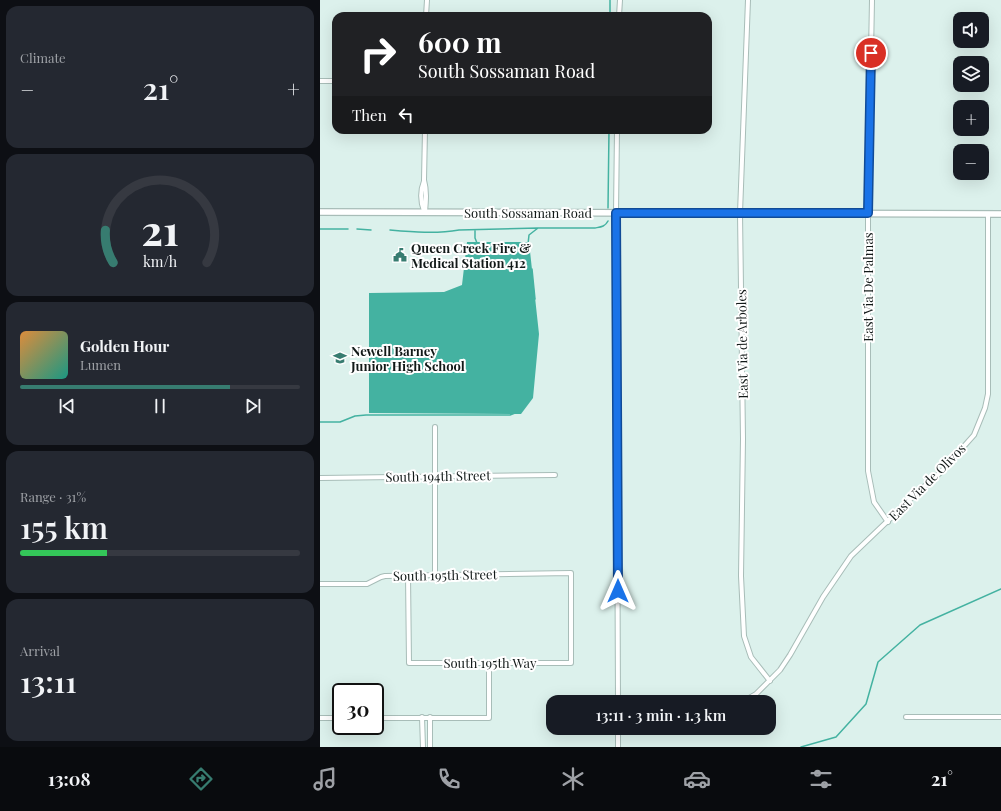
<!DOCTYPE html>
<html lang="en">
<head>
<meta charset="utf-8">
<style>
	body { margin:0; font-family:"Playfair Display",serif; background:#242831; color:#f1f3f6; height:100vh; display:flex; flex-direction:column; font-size:15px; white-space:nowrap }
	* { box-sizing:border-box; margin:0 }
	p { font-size:13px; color:#9ea1a6 }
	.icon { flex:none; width:22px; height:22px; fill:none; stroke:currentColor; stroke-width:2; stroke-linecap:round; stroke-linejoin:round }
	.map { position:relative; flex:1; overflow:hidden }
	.drawer { display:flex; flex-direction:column; gap:6px; padding:6px; background:#0d0f14; width:320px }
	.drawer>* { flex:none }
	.banner { position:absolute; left:12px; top:12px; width:380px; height:122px; border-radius:12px; box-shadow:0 4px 16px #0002; background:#202124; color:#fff; overflow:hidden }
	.controls { position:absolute; left:633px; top:12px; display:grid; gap:8px }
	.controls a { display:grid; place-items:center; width:36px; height:36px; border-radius:8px; background:#171b24; box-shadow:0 4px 16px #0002; font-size:20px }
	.speed { position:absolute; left:12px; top:683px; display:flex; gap:8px; font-size:20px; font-weight:700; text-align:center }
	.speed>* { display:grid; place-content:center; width:52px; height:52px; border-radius:50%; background:#171b24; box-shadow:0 4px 16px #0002; line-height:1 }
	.speed .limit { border:2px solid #111; border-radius:6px; background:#fff; color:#111 }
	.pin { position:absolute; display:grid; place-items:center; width:34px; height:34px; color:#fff; margin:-17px; border:2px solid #fff; border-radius:50%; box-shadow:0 1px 4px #0007 }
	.me { position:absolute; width:44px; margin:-22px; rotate:0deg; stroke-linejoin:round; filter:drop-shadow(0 0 3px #0008) }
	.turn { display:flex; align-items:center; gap:14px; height:84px; padding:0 20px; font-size:18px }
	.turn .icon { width:52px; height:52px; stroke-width:2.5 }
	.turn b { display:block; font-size:28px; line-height:34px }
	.then { display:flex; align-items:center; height:38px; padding:0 20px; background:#0003; gap:8px; font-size:15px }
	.big { font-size:30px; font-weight:600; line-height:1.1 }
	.drawer .tile { flex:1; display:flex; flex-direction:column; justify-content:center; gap:6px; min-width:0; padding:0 14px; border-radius:12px; background:#242831 }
	.drawer .dial { align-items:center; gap:0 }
	.dial svg { height:104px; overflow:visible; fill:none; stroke:#363941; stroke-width:7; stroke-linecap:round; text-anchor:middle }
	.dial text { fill:#f1f3f6; stroke:none }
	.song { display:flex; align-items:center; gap:12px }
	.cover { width:48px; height:48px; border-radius:6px; background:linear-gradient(135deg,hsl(30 70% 55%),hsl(170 70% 35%)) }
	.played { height:4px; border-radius:2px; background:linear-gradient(90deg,#377c70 75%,#363941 75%) }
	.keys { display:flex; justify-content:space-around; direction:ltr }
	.heat { display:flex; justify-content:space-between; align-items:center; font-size:22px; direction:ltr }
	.charge { height:6px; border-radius:3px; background:linear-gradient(90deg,#34c759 31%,#363941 0) }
	.trip { position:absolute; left:226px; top:695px; width:230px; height:40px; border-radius:12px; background:#171b24; box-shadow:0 4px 16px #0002; font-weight:600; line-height:40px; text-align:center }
	.dock { display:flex; height:64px; justify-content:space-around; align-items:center; background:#090b0e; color:#9ea1a6 }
	.dock .icon { width:28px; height:28px }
	.dock .current { color:#377c70 }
	.dock b { font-size:18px; color:#f1f3f6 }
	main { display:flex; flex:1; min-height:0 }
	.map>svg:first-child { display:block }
</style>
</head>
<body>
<main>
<section class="drawer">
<div class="tile"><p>Climate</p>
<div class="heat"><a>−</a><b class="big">21°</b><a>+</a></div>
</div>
<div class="tile dial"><svg viewBox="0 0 100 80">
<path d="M14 69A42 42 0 1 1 86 69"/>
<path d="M14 69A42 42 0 0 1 8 44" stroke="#377c70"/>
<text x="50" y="56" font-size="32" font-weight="700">21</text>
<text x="50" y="72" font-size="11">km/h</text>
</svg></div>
<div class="tile">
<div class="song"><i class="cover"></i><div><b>Golden Hour</b><p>Lumen</p></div></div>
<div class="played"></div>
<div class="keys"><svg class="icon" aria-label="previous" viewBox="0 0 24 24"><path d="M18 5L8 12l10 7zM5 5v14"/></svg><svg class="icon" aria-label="pause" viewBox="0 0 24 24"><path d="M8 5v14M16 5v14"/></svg><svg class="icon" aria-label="next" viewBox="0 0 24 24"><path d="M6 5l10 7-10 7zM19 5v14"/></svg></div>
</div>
<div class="tile"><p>Range · 31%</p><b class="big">155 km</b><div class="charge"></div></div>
<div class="tile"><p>Arrival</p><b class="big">13:11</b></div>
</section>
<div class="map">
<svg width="681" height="747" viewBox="0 0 681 747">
	<rect width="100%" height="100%" fill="#dcf1ec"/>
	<path fill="#44b2a1" d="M 147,242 L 209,242 L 219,334 L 213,398 L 201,414 L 49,413 L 49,293 L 124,292 L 142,285 Z"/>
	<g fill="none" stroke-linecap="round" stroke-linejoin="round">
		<path stroke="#44b2a1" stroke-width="1.5" d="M 290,16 L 290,0
			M 288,208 L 289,130
			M 0,229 L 28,229
			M 37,229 L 51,230
			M 70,230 C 93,232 116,234 139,230 L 218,228 L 275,228 C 280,227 285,227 288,221
			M 155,230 L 155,238 L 157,243
			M 208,244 L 209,235 L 218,228
			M 212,269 L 215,299
			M 0,422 L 20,422 L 35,416 L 46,415 L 190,415 L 195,413
			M 481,747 L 516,737 L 546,704 L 558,662 L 600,625 L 681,589"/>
		<g stroke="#a8bdb8" stroke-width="6">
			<path id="street" d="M 428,0 L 420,213 L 423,439 L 421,576 L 424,636 L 431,657 L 450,681
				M 552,0 L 548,213 L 548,471 L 554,502 L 568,522
				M 106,16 L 107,0
				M 299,16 L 300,0
				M 0,81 L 16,81
				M 105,130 L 104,180 C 107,191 106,201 105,212
				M 297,130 L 296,213 L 298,702
				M 104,181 C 100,191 100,200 104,211
				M 115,427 L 115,575
				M 0,478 L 235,475
				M 0,584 L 47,584 L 61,577 L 65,576 L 251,573 L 251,663 L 89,663 L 88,575
				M 422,702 L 436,694 L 460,670 L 470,655 L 503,597 L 531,556 L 600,490 L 620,473 L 654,435 L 665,408 L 668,394 L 668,214
				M 102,717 L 103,747
				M 110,717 L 110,747
				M 586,717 L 681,717
				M 0,718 L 21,718
				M 55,718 L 169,718 L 169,663
				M 298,728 L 298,747"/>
		</g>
		<g stroke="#a8bdb8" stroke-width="8">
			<path id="secondary" d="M 0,212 L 681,214"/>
		</g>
		<use href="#street" stroke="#fff" stroke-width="4"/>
		<use href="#secondary" stroke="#fff" stroke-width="5.5"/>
	</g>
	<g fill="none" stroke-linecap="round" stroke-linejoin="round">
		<g stroke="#114b97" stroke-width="10">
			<path id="route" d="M 298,591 L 296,213 L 548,213 L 551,53"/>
		</g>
		<use href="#route" stroke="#1a73e8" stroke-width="7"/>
	</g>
	<defs>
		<g id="civic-bare" transform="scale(1.08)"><path d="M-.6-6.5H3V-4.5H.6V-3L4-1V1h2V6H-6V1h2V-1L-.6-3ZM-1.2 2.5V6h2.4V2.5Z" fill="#377c70" stroke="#fff" stroke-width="2.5" paint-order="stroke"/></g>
		<g id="school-bare" transform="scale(1.08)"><path d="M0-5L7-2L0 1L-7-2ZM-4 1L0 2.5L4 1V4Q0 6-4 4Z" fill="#377c70" stroke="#fff" stroke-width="2.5" paint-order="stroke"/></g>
	</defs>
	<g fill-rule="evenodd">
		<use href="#civic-bare" x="80" y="255"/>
		<use href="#school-bare" x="20" y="358"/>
	</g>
	<g text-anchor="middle" stroke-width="4" stroke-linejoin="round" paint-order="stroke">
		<g font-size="13" fill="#121918" stroke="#fff">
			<text x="208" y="218">South Sossaman Road</text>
			<text transform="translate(548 287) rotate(-90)" y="5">East Via De Palmas</text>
			<text transform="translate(422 344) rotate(-91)" y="5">East Via de Arboles</text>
			<text transform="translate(118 476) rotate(-1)" y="5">South 194th Street</text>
			<text transform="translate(607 482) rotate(-45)" y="5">East Via de Olivos</text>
			<text transform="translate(125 575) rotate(-1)" y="5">South 195th Street</text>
			<text x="170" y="668">South 195th Way</text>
		</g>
		<g font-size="13" font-weight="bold" fill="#121918" stroke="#fff" text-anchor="start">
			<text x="91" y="253">Queen Creek Fire &amp;<tspan x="91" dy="15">Medical Station 412</tspan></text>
			<text x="31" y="356">Newell Barney<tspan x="31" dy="15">Junior High School</tspan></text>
		</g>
	</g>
</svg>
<div class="controls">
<a><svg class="icon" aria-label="sound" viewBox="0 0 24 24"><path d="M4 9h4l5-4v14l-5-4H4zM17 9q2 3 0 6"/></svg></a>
<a><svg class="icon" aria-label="layers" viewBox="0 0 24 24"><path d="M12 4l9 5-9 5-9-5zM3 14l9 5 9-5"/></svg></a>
<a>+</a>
<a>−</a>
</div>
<div class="speed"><div class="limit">30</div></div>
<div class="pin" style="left:551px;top:53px;background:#d93025"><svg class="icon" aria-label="arrive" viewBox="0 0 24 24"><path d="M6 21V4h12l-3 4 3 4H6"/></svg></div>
<svg class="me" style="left:298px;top:591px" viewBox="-20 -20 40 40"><path d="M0-17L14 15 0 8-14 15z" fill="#1a73e8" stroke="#fff" stroke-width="4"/></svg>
<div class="trip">13:11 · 3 min · 1.3 km</div>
<div class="banner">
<div class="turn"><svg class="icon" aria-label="right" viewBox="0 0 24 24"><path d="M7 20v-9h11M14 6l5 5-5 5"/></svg><div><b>600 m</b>South Sossaman Road</div></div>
<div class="then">Then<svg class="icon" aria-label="left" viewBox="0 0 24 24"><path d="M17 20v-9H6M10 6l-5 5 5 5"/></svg></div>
</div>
</div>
</main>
<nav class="dock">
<b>13:08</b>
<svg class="icon current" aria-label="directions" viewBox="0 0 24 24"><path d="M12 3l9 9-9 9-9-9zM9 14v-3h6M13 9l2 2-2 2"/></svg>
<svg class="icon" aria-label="music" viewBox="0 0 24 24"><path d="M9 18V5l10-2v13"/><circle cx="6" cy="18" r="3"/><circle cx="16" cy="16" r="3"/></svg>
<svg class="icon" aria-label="phone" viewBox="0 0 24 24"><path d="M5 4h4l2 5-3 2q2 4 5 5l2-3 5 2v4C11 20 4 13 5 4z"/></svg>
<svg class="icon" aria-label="climate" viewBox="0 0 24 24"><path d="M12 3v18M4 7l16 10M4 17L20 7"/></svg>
<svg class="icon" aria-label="car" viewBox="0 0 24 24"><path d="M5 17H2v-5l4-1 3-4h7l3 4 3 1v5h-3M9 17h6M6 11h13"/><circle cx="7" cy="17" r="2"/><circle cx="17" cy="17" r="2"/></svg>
<svg class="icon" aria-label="filters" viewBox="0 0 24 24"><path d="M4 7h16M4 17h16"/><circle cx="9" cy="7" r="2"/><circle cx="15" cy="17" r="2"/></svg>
<b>21°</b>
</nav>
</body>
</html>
